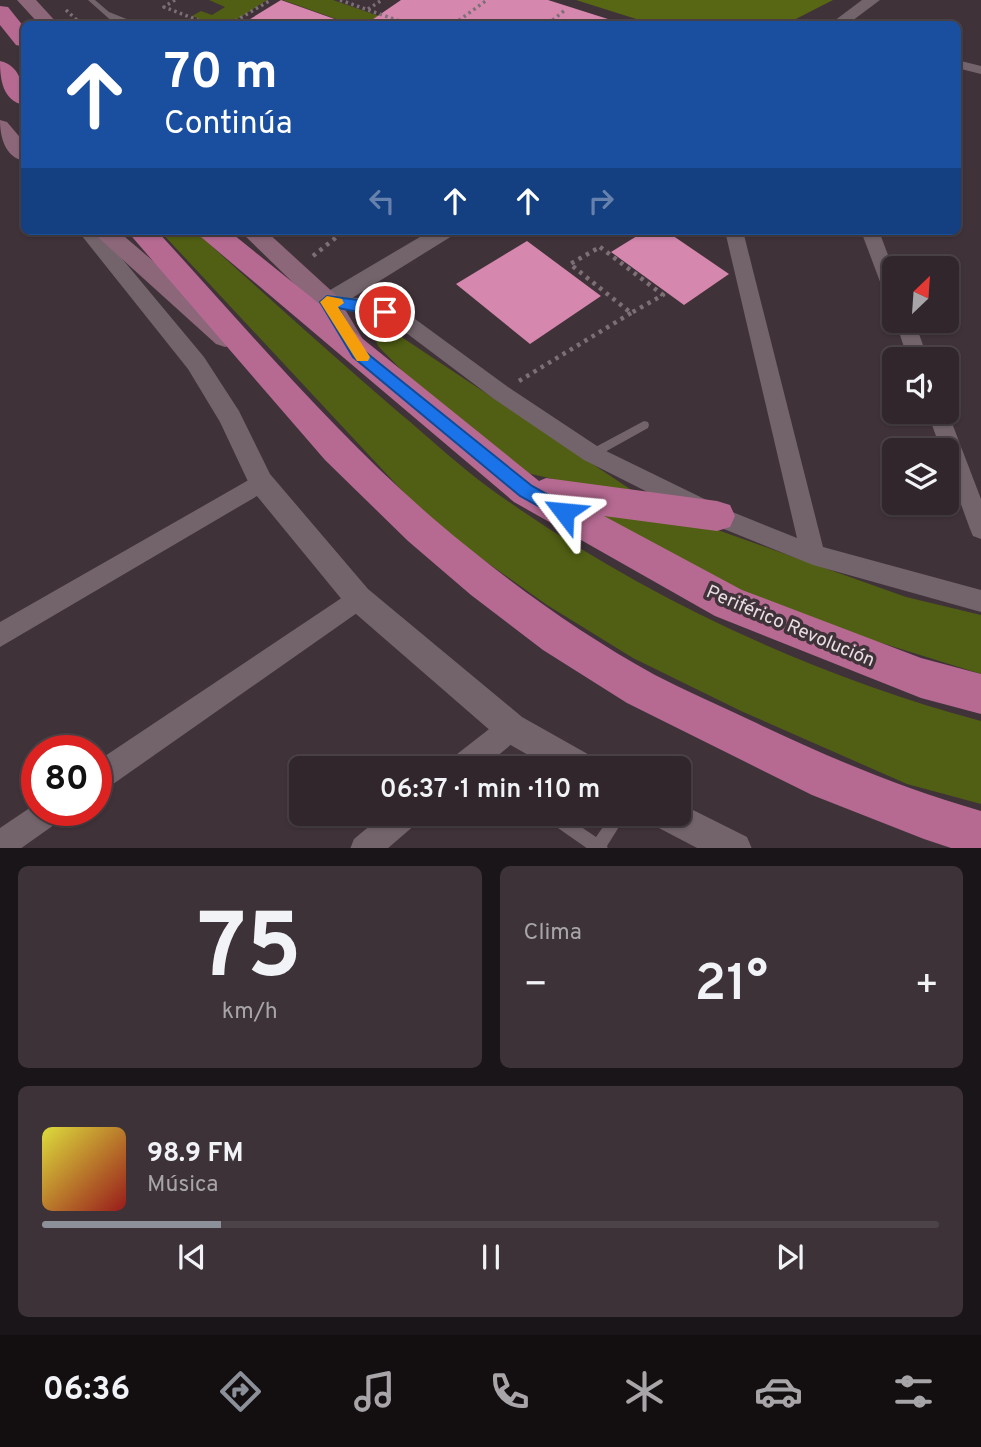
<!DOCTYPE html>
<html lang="es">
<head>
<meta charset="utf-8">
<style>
	body { margin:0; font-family:Overpass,sans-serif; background:#3c3237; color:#f1f3f6; height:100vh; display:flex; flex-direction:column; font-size:26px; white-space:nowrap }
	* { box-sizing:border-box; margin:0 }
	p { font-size:23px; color:#a8a5a9 }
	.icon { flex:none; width:38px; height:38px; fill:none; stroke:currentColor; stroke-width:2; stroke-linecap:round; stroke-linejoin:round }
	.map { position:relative; height:848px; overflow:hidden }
	.details { display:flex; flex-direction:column; gap:18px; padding:18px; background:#1a1518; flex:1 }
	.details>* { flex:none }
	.guide { position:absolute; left:21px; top:21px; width:940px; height:214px; border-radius:10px; box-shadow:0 2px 5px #0004,0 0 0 2px #4b4347; background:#1a4fa0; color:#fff; overflow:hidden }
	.needle { width:46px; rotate:25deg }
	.controls { position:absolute; left:882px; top:256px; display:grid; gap:14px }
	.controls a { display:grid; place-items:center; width:77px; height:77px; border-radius:10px; background:#30262b; box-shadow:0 2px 5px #0004,0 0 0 2px #4b4347; font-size:35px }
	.speed { position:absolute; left:21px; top:735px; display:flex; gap:14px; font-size:35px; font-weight:700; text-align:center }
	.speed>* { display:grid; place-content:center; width:91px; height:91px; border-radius:50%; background:#30262b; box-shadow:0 2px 5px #0004,0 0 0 2px #4b4347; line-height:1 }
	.speed .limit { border:10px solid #d22; background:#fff; color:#111 }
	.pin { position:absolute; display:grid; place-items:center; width:60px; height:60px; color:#fff; margin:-30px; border:4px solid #fff; border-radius:50%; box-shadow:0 2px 7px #0007 }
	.me { position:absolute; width:77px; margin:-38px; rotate:299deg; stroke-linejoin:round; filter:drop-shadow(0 0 5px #0008) }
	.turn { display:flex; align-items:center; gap:24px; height:147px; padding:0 28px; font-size:32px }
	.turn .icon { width:91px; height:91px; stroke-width:2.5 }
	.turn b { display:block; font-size:49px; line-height:60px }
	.lanes { display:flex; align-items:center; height:66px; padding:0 28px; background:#0003; justify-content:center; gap:35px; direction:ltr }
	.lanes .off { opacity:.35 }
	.big { font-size:52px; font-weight:600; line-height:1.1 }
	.details .card { flex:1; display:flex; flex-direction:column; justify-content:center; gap:10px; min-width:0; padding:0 24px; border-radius:10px; background:#3c3237 }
	.details .dial { align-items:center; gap:0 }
	.dial b { font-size:91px; line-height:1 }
	.song { display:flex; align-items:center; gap:21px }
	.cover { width:84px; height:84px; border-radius:10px; background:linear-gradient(135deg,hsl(60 70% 55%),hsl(0 70% 35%)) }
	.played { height:7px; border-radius:4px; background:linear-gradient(90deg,#8c9099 20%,#4b4347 20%) }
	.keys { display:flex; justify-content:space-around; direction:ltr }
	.heat { display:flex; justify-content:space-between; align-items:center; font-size:38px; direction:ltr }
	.details .tiles { flex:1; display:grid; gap:18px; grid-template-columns:1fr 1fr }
	.card:last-child { grid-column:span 2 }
	.trip { position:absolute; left:289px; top:756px; width:402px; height:70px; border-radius:10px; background:#30262b; box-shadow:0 2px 5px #0004,0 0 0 2px #4b4347; font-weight:600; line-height:70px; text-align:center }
	.dock { display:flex; height:112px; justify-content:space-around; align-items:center; background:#130f11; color:#a8a5a9 }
	.dock .icon { width:49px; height:49px }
	.dock .selected { color:#8c9099 }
	.dock b { font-size:32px; color:#f1f3f6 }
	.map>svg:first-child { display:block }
</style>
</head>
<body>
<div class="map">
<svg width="981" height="849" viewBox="0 0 981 849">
	<rect width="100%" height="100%" fill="#403239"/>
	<path fill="#505f13" d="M 209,0 L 267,0 C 233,21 232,31 192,16 L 201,11 L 212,15 L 225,7 Z
		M 283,0 L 333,0 L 402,24 L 350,24 Z
		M 160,231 L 195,231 C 262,292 329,352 397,411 C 431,439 463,470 499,495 C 644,597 810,675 981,721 L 981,804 L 907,784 L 741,711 L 633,658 L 547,605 L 461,544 L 408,497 Z
		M 369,324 L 394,332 L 648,501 L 527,473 L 419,388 L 378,346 Z
		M 580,507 L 712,528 L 906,597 L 981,615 L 981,674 L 811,621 L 665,556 Z"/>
	<path fill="#576714" d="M 576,0 L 833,0 L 786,24 L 652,24 Z"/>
	<path fill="#d587ae" d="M 281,0 L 343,22 L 343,24 L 242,24 Z
		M 401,0 L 548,0 L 611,20 L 610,24 L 366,24 Z
		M 645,231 L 666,231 L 729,274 L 684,305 L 611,252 Z
		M 527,241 L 601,296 L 530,344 L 456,284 Z"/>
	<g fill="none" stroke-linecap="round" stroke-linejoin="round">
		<path stroke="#7c7076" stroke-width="3.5" stroke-dasharray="2.5 3.5" stroke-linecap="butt" d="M 175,0 L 164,7 L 208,24
			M 340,0 L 408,24
			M 368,9 L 382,0
			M 66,10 L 81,24
			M 230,24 L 271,0
			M 454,24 L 487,0
			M 548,24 L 565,10"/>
		<path stroke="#7c7076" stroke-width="4.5" stroke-dasharray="3.5 5" stroke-linecap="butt" d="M 600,247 L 663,295 L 631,313 L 570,264 Z
			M 313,256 L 344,231
			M 402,290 L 406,302
			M 519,381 L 631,313"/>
		<path fill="#73646b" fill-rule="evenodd" d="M 88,0 L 95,0 L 109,12 L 139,24 L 131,24 L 117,19 L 122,24 L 115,24 Z
			M 644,421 L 648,422 L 649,425 L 648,428 L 596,457 L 588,457 L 587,454 L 588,451 Z
			M 543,814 L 562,814 L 596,837 L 612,814 L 627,814 L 607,846 L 608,849 L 588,849 L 545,819 Z"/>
		<path fill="#73646b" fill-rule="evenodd" d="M 957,60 L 981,66 L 981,74 L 957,68 Z
			M 725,231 L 743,231 L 823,547 L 981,590 L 981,612 L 813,565 L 709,523 L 584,460 L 494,399 L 397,326 L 364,312 L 321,307 L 319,302 L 321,297 L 328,295 L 366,299 L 411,316 L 508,387 L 600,448 L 725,509 L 797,538 Z
			M 861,231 L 879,231 L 894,271 L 894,302 L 887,300 L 885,295 Z
			M 895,320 L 914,320 L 928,359 L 908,359 Z
			M 947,410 L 981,499 L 981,539 L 973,536 L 970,529 L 947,466 L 947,450 L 941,450 L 927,411 Z
			M 261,473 L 269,475 L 272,482 L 269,489 L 0,647 L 0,622 Z
			M 358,587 L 367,590 L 370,598 L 367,606 L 106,789 L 96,793 L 96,762 Z
			M 511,715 L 520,719 L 524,728 L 520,737 L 483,768 L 448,768 L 452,758 L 502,719 Z
			M 37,803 L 37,810 L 65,810 L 61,820 L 20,849 L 0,849 L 0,828 Z
			M 384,814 L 420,814 L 416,824 L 387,849 L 350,849 L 354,839 Z"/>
		<path fill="#73646b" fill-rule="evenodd" d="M 862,0 L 880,0 L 848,24 L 830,24 Z
			M 78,231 L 99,231 L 204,357 L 239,411 L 270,474 L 368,589 L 522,717 L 593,757 L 598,768 L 551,768 L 500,739 L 348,607 L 252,490 L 220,422 L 188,369 Z
			M 430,231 L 455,231 L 452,236 L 336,308 L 328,310 L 320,308 L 317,302 L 320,296 Z
			M 679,803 L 747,837 L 752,849 L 699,849 L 655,826 L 651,814 L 679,814 Z"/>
		<path fill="#8c6679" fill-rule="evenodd" d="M 17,0 L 36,0 L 58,24 L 39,24 Z
			M 0,120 L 7,122 L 24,142 L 24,161 C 5,157 0,137 0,120 Z
			M 91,231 L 118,231 L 234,330 L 238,337 L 234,344 L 225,347 L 216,344 Z
			M 240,231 L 266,231 L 337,296 L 370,351 L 366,358 L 357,361 L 348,358 L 319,308 Z"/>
		<path fill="#b66a92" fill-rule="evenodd" d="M 0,6 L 8,7 L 24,27 L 24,47 L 16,45 L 0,25 Z
			M 0,61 C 21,66 24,87 24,105 C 3,101 0,80 0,61 Z
			M 127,231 L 157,231 C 247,329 334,433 435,520 C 503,578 577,632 655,675 C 686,691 719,705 750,720 C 827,757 899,787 981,811 L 981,849 L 954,849 L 924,839 L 812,795 L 627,703 L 543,650 L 471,595 L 408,541 L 325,460 Z
			M 197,231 L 229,231 L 539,481 L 546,478 L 717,501 L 730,505 L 735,516 L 730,527 L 717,531 L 604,516 L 742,590 L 921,658 L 981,674 L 981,714 L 921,698 L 715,616 L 514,502 L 201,237 Z"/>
	</g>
	<path fill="#1a73e8" stroke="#114b97" stroke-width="2" d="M 327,296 L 366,301 L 390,308 L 392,312 L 385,317 L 338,308 L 363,350 L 532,486 L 570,507 L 573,512 L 570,517 L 564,519 L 558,517 L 520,496 L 353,357 L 320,302 Z"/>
	<path fill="#f59e0b" d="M 327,296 L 342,299 L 344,303 L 338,307 L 370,357 L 368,361 L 357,361 L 320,302 Z"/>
	<g text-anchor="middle" stroke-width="7" stroke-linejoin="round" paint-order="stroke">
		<g font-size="19" fill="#e8dfe3" stroke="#403239">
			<text transform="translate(791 625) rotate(23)" y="7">Periférico Revolución</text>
		</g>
	</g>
</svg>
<div class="controls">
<a><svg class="needle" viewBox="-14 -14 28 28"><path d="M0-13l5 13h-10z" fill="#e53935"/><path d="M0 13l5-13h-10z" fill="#a8a5a9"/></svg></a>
<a><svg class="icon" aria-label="sound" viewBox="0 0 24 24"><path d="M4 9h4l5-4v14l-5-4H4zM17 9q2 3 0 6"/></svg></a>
<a><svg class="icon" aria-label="layers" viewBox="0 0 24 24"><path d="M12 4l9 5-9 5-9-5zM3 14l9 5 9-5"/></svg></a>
</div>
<div class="speed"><div class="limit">80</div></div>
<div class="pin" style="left:385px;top:312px;background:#d93025"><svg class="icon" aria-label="arrive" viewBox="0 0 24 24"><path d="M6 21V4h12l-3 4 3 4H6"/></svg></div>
<svg class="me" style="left:564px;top:512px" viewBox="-20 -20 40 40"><path d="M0-17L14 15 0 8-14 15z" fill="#1a73e8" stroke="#fff" stroke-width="4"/></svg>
<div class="trip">06:37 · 1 min · 110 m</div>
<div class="guide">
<div class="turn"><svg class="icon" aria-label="ahead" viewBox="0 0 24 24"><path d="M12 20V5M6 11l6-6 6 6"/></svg><div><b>70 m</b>Continúa</div></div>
<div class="lanes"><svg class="icon off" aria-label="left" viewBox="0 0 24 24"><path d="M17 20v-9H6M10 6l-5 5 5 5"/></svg><svg class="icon" aria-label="ahead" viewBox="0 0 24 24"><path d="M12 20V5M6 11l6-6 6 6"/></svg><svg class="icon" aria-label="ahead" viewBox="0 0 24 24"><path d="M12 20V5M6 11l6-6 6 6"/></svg><svg class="icon off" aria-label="right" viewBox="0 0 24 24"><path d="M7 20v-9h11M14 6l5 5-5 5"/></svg></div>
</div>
</div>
<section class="details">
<div class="tiles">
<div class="card dial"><b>75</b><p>km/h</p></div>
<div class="card"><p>Clima</p>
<div class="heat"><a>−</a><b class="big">21°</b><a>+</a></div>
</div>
<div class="card">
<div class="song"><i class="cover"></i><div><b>98.9 FM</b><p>Música</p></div></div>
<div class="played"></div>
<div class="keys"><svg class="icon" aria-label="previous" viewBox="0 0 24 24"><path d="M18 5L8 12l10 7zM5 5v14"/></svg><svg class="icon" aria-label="pause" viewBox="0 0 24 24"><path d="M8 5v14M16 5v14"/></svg><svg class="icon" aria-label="next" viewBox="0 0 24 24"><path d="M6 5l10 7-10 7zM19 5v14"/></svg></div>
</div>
</div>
</section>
<nav class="dock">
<b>06:36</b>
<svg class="icon selected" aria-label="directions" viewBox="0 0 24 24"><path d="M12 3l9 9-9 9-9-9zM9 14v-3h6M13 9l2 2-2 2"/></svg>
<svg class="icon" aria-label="music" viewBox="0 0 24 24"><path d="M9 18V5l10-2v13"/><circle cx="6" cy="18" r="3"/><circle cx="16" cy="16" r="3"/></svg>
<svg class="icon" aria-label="phone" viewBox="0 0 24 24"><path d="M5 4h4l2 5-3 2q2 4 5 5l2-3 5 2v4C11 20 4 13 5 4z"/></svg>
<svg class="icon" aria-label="climate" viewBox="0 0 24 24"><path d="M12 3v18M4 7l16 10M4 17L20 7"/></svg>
<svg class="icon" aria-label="car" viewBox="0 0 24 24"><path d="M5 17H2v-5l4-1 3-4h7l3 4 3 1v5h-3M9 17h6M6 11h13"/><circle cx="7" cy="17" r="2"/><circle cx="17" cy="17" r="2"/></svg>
<svg class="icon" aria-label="filters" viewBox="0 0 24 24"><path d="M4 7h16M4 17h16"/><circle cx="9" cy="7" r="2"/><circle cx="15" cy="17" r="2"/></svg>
</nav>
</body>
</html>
